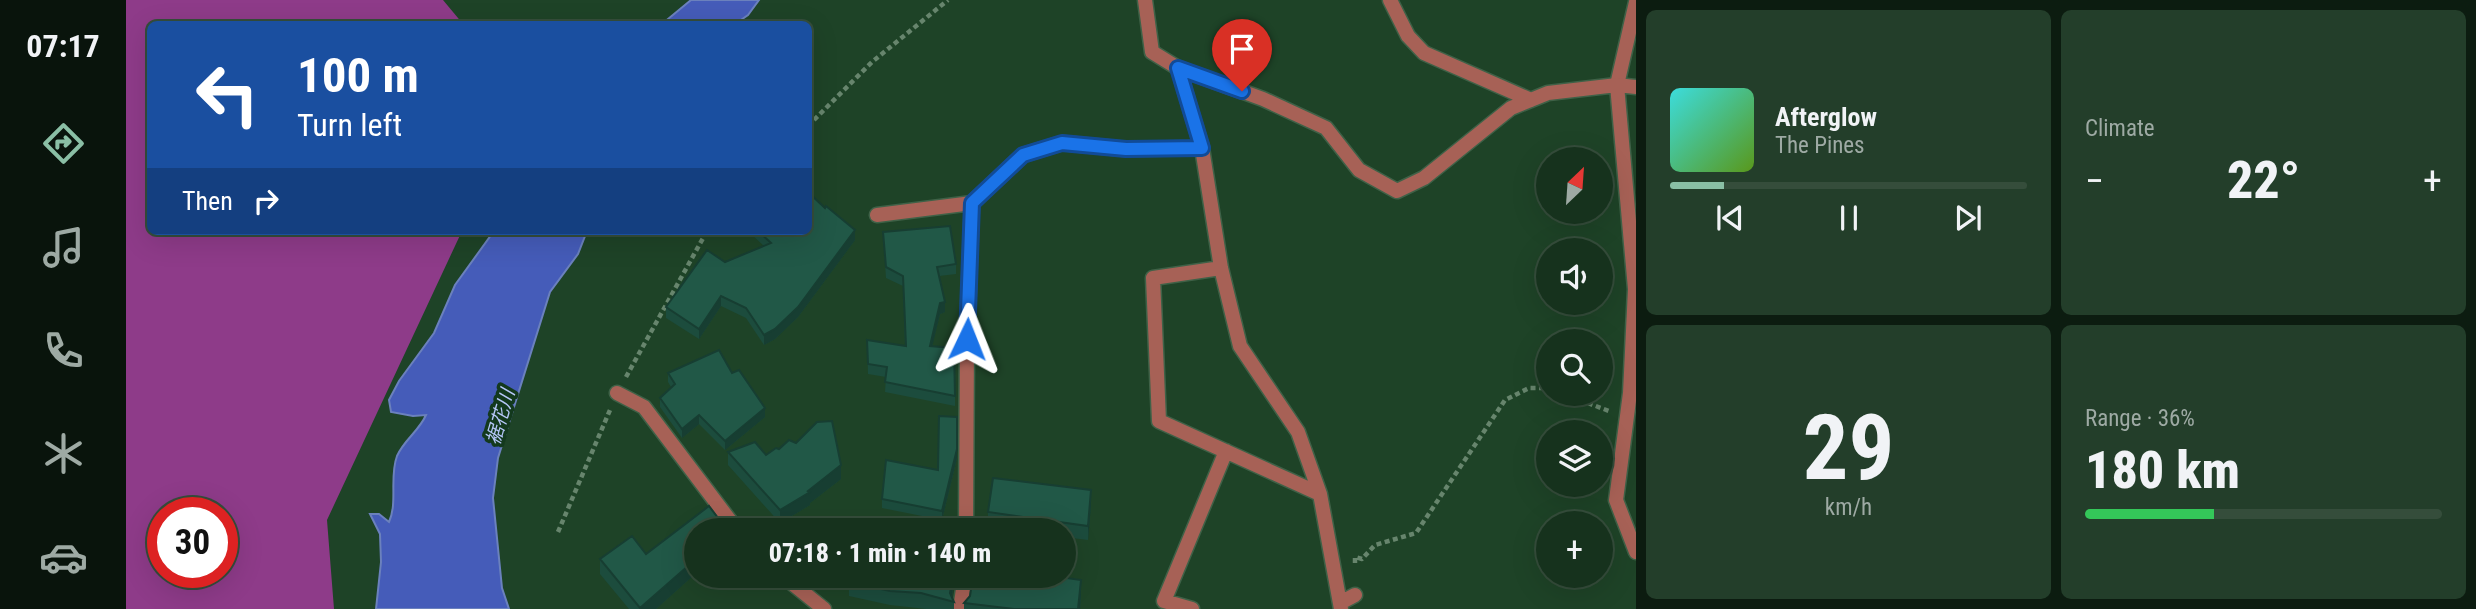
<!DOCTYPE html>
<html lang="en">
<head>
<meta charset="utf-8">
<style>
	body { margin:0; font-family:"Roboto Condensed","Noto Sans JP",sans-serif; background:#233e2a; color:#f1f3f6; height:100vh; display:flex; flex-direction:column; font-size:26px; white-space:nowrap }
	* { box-sizing:border-box; margin:0 }
	p { font-size:23px; color:#9eaaa4 }
	.icon { flex:none; width:38px; height:38px; fill:none; stroke:currentColor; stroke-width:2; stroke-linecap:round; stroke-linejoin:round }
	.map { position:relative; flex:1; overflow:hidden }
	.panel { display:flex; flex-direction:column; gap:10px; padding:10px; background:#0c1c10; width:840px }
	.panel>* { flex:none }
	.guide { position:absolute; left:21px; top:21px; width:665px; height:214px; border-radius:10px; box-shadow:0 7px 28px #0002,0 0 0 2px #354d3b; background:#1a4fa0; color:#fff; overflow:hidden }
	.needle { width:46px; rotate:25deg }
	.controls { position:absolute; left:1410px; top:147px; display:grid; gap:14px }
	.controls a { display:grid; place-items:center; width:77px; height:77px; border-radius:50%; background:#16321d; box-shadow:0 7px 28px #0002,0 0 0 2px #354d3b; font-size:35px }
	.speed { position:absolute; left:21px; top:497px; display:flex; gap:14px; font-size:35px; font-weight:700; text-align:center }
	.speed>* { display:grid; place-content:center; width:91px; height:91px; border-radius:50%; background:#16321d; box-shadow:0 7px 28px #0002,0 0 0 2px #354d3b; line-height:1 }
	.speed .limit { border:10px solid #d22; background:#fff; color:#111 }
	.pin { position:absolute; display:grid; place-items:center; width:60px; height:60px; color:#fff; margin:-72px -30px; border-radius:50% 50% 50% 0; rotate:-45deg; box-shadow:0 0 7px #0007 }
	.pin .icon { rotate:45deg }
	.me { position:absolute; width:77px; margin:-38px; rotate:2deg; stroke-linejoin:round; filter:drop-shadow(0 0 5px #0008) }
	.turn { display:flex; align-items:center; gap:24px; height:147px; padding:0 35px; font-size:32px }
	.turn .icon { width:91px; height:91px; stroke-width:2.5 }
	.turn b { display:block; font-size:49px; line-height:60px }
	.then { display:flex; align-items:center; height:66px; padding:0 35px; background:#0003; gap:14px; font-size:26px }
	.big { font-size:52px; font-weight:800; line-height:1.1 }
	.panel .card { flex:1; display:flex; flex-direction:column; justify-content:center; gap:10px; min-width:0; padding:0 24px; border-radius:10px; background:#233e2a }
	.panel .dial { align-items:center; gap:0 }
	.dial b { font-size:91px; line-height:1 }
	.song { display:flex; align-items:center; gap:21px }
	.cover { width:84px; height:84px; border-radius:10px; background:linear-gradient(135deg,hsl(180 70% 55%),hsl(90 70% 35%)) }
	.played { height:7px; border-radius:4px; background:linear-gradient(90deg,#8abfa5 15%,#354d3b 15%) }
	.keys { display:flex; justify-content:space-around; direction:ltr }
	.heat { display:flex; justify-content:space-between; align-items:center; font-size:38px; direction:ltr }
	.charge { height:10px; border-radius:5px; background:linear-gradient(90deg,#34c759 36%,#354d3b 0) }
	.panel .tiles { flex:1; display:grid; gap:10px; grid-template-columns:repeat(2,1fr) }
	.trip { position:absolute; left:558px; top:518px; width:392px; height:70px; border-radius:35px; background:#16321d; box-shadow:0 7px 28px #0002,0 0 0 2px #354d3b; font-weight:800; line-height:70px; text-align:center }
	main { display:flex; flex:1; min-height:0 }
	.dock { display:flex; flex-direction:column; width:126px; justify-content:space-around; align-items:center; background:#09140c; color:#9eaaa4 }
	.dock .icon { width:49px; height:49px }
	.dock .on { color:#8abfa5 }
	.dock b { font-size:32px; color:#f1f3f6 }
	.map>svg:first-child { display:block }
</style>
</head>
<body>
<main>
<nav class="dock">
<b>07:17</b>
<svg class="icon on" aria-label="directions" viewBox="0 0 24 24"><path d="M12 3l9 9-9 9-9-9zM9 14v-3h6M13 9l2 2-2 2"/></svg>
<svg class="icon" aria-label="music" viewBox="0 0 24 24"><path d="M9 18V5l10-2v13"/><circle cx="6" cy="18" r="3"/><circle cx="16" cy="16" r="3"/></svg>
<svg class="icon" aria-label="phone" viewBox="0 0 24 24"><path d="M5 4h4l2 5-3 2q2 4 5 5l2-3 5 2v4C11 20 4 13 5 4z"/></svg>
<svg class="icon" aria-label="climate" viewBox="0 0 24 24"><path d="M12 3v18M4 7l16 10M4 17L20 7"/></svg>
<svg class="icon" aria-label="car" viewBox="0 0 24 24"><path d="M5 17H2v-5l4-1 3-4h7l3 4 3 1v5h-3M9 17h6M6 11h13"/><circle cx="7" cy="17" r="2"/><circle cx="17" cy="17" r="2"/></svg>
</nav>
<div class="map">
<svg width="1510" height="609" viewBox="0 0 1510 609">
	<rect width="100%" height="100%" fill="#1e4327"/>
	<path fill="#8e3b89" fill-rule="evenodd" d="M 0,0 L 317,0 L 337,24 L 24,24 L 24,231 L 336,231 L 201,520 L 208,609 L 0,609 ZM 37,513 L 96,513 L 96,572 L 37,572 Z"/>
	<path fill="#455cb9" stroke="#6b81bd" stroke-width="2" d="M 565,0 L 633,0 L 622,15 L 609,24 L 536,24 Z
		M 368,231 L 461,231 L 452,254 L 424,292 L 372,458 L 367,498 L 376,588 L 383,609 L 250,609 L 255,562 L 254,534 L 244,514 L 253,514 L 263,522 C 272,502 263,477 271,456 C 278,440 293,431 300,415 L 287,416 L 265,412 L 263,400 L 273,381 L 308,333 L 329,285 Z"/>
	<g fill="none" stroke-linecap="round" stroke-linejoin="round">
		<g stroke="#3f6147" stroke-width="17">
			<path id="service" d="M 1491,85 L 1510,2
				M 846,203 L 897,155 L 936,143 L 1000,149 L 1076,148"/>
		</g>
		<g stroke="#3f6147" stroke-width="17">
			<path id="minor" d="M 1019,0 L 1026,52 L 1052,68 L 1076,148 L 1095,268 L 1114,346 L 1172,432 L 1194,494 L 1215,609
				M 1264,0 L 1282,36 L 1298,53 L 1405,100
				M 1052,68 L 1137,99 L 1200,128 L 1233,170 L 1271,191 L 1298,178 L 1385,108 L 1422,93 L 1491,85 L 1510,87
				M 1491,85 L 1509,289 L 1504,393 L 1490,500 L 1510,552
				M 751,215 L 846,203 L 841,339 L 840,530
				M 1095,268 L 1027,278 L 1033,421 L 1194,494
				M 491,393 L 518,407 L 611,530
				M 657,576 L 698,609
				M 1214,603 L 1229,595
				M 834,609 L 839,576
				M 1066,609 L 1038,601 L 1100,451"/>
		</g>
		<path stroke="#67856d" stroke-width="4.5" stroke-dasharray="5 3.5" stroke-linecap="butt" d="M 682,126 L 746,62 L 822,0
			M 500,377 L 581,231
			M 1438,394 L 1483,411
			M 432,532 L 484,410
			M 1229,563 L 1229,557 L 1236,559 L 1249,545 L 1290,533 L 1379,400 L 1403,388 L 1423,388"/>
		<use href="#service" stroke="#a76156" stroke-width="14"/>
		<use href="#minor" stroke="#a76156" stroke-width="14"/>
	</g>
	<path fill="#1c4c3d" d="M 625,231 L 682,231 L 729,240 L 672,317 L 649,339 L 638,345 L 620,318 L 595,306 L 573,339 L 540,318 L 540,307 L 599,262 L 638,246 L 625,234 Z
		M 757,232 L 830,264 L 830,274 L 813,276 L 819,312 L 814,314 L 806,346 L 829,396 L 829,406 L 759,392 L 760,377 L 742,374 L 741,340 L 779,346 L 777,286 L 760,278 Z
		M 542,373 L 606,373 L 639,417 L 599,450 L 573,424 L 556,438 L 534,407 L 534,398 L 545,387 L 542,382 Z
		M 831,417 L 831,458 L 816,520 L 756,508 L 756,499 L 812,470 Z
		M 602,452 L 640,455 L 715,479 L 684,503 L 684,505 L 654,523 L 602,465 Z
		M 965,504 L 962,540 L 938,537 L 938,530 L 890,530 L 862,526 L 862,512 Z
		M 598,530 L 570,573 L 530,609 L 503,609 L 474,574 L 474,559 L 520,554 Z
		M 829,576 L 826,597 L 828,602 L 828,609 L 800,609 L 764,605 L 723,596 L 723,582 Z
		M 955,594 L 954,609 L 838,609 L 838,603 Z"/>
	<path fill="#173e32" d="M 729,230 L 729,240 L 672,317 L 649,339 L 638,345 L 638,335 Z
		M 595,296 L 595,306 L 573,339 L 573,329 Z
		M 819,302 L 819,312 L 814,314 L 804,356 L 804,346 L 814,303 Z
		M 639,408 L 639,417 L 599,450 L 599,441 Z
		M 573,415 L 573,424 L 556,438 L 556,429 Z
		M 831,449 L 831,458 L 816,520 L 816,511 Z
		M 715,465 L 715,479 L 684,503 L 684,505 L 654,523 L 654,510 L 682,491 Z
		M 965,490 L 965,504 L 962,540 L 962,526 Z
		M 570,559 L 570,573 L 530,609 L 514,609 Z
		M 827,576 L 829,576 L 825,601 L 824,593 Z
		M 955,580 L 955,594 L 954,609 L 952,609 Z"/>
	<path fill="#215847" stroke="#173e32" stroke-width="2" d="M 682,192 L 699,208 L 700,206 L 729,230 L 672,307 L 649,329 L 638,335 L 620,308 L 595,296 L 573,329 L 540,307 L 581,250 L 599,262 L 645,243 L 632,231 L 682,231 Z
		M 824,226 L 830,264 L 811,267 L 819,302 L 814,303 L 804,346 L 828,348 L 829,396 L 759,382 L 761,367 L 742,364 L 741,340 L 780,346 L 777,276 L 760,267 L 757,232 Z
		M 593,350 L 606,373 L 613,370 L 639,408 L 599,441 L 573,415 L 556,429 L 534,398 L 549,384 L 542,373 Z
		M 813,416 L 831,417 L 831,449 L 816,511 L 756,499 L 760,460 L 812,470 Z
		M 706,421 L 715,465 L 682,491 L 684,492 L 654,510 L 602,452 L 629,442 L 640,455 L 650,448 L 653,449 L 663,440 L 670,443 L 691,422 Z
		M 867,478 L 965,490 L 962,526 L 862,512 Z
		M 583,506 L 598,526 L 596,530 L 570,530 L 570,559 L 514,608 L 474,559 L 506,536 L 520,554 Z
		M 724,576 L 827,576 L 824,593 L 828,602 L 795,593 L 764,591 L 723,582 Z
		M 847,576 L 927,576 L 955,580 L 952,609 L 888,609 L 838,603 L 844,596 Z"/>
	<g fill="none" stroke-linecap="round" stroke-linejoin="round">
		<g stroke="#114b97" stroke-width="18">
			<path id="route" d="M 841,339 L 846,203 L 897,155 L 936,143 L 1000,149 L 1076,148 L 1052,68 L 1116,91"/>
		</g>
		<use href="#route" stroke="#1a73e8" stroke-width="12"/>
	</g>
	<g text-anchor="middle" stroke-width="7" stroke-linejoin="round" paint-order="stroke">
		<g font-size="19" font-style="italic" fill="#b6c7f8" stroke="#13391d">
			<text transform="translate(374 417) rotate(-74)" y="7">裾花川</text>
		</g>
	</g>
</svg>
<div class="controls">
<a><svg class="needle" viewBox="-14 -14 28 28"><path d="M0-13l5 13h-10z" fill="#e53935"/><path d="M0 13l5-13h-10z" fill="#9eaaa4"/></svg></a>
<a><svg class="icon" aria-label="sound" viewBox="0 0 24 24"><path d="M4 9h4l5-4v14l-5-4H4zM17 9q2 3 0 6"/></svg></a>
<a><svg class="icon" aria-label="search" viewBox="0 0 24 24"><circle cx="10" cy="10" r="6"/><path d="M15 15l6 6"/></svg></a>
<a><svg class="icon" aria-label="layers" viewBox="0 0 24 24"><path d="M12 4l9 5-9 5-9-5zM3 14l9 5 9-5"/></svg></a>
<a>+</a>
</div>
<div class="speed"><div class="limit">30</div></div>
<div class="pin" style="left:1116px;top:91px;background:#d93025"><svg class="icon" aria-label="arrive" viewBox="0 0 24 24"><path d="M6 21V4h12l-3 4 3 4H6"/></svg></div>
<svg class="me" style="left:841px;top:339px" viewBox="-20 -20 40 40"><path d="M0-17L14 15 0 8-14 15z" fill="#1a73e8" stroke="#fff" stroke-width="4"/></svg>
<div class="trip">07:18 · 1 min · 140 m</div>
<div class="guide">
<div class="turn"><svg class="icon" aria-label="left" viewBox="0 0 24 24"><path d="M17 20v-9H6M10 6l-5 5 5 5"/></svg><div><b>100 m</b>Turn left</div></div>
<div class="then">Then<svg class="icon" aria-label="right" viewBox="0 0 24 24"><path d="M7 20v-9h11M14 6l5 5-5 5"/></svg></div>
</div>
</div>
<section class="panel">
<div class="tiles">
<div class="card">
<div class="song"><i class="cover"></i><div><b>Afterglow</b><p>The Pines</p></div></div>
<div class="played"></div>
<div class="keys"><svg class="icon" aria-label="previous" viewBox="0 0 24 24"><path d="M18 5L8 12l10 7zM5 5v14"/></svg><svg class="icon" aria-label="pause" viewBox="0 0 24 24"><path d="M8 5v14M16 5v14"/></svg><svg class="icon" aria-label="next" viewBox="0 0 24 24"><path d="M6 5l10 7-10 7zM19 5v14"/></svg></div>
</div>
<div class="card"><p>Climate</p>
<div class="heat"><a>−</a><b class="big">22°</b><a>+</a></div>
</div>
<div class="card dial"><b>29</b><p>km/h</p></div>
<div class="card"><p>Range · 36%</p><b class="big">180 km</b><div class="charge"></div></div>
</div>
</section>
</main>
</body>
</html>
